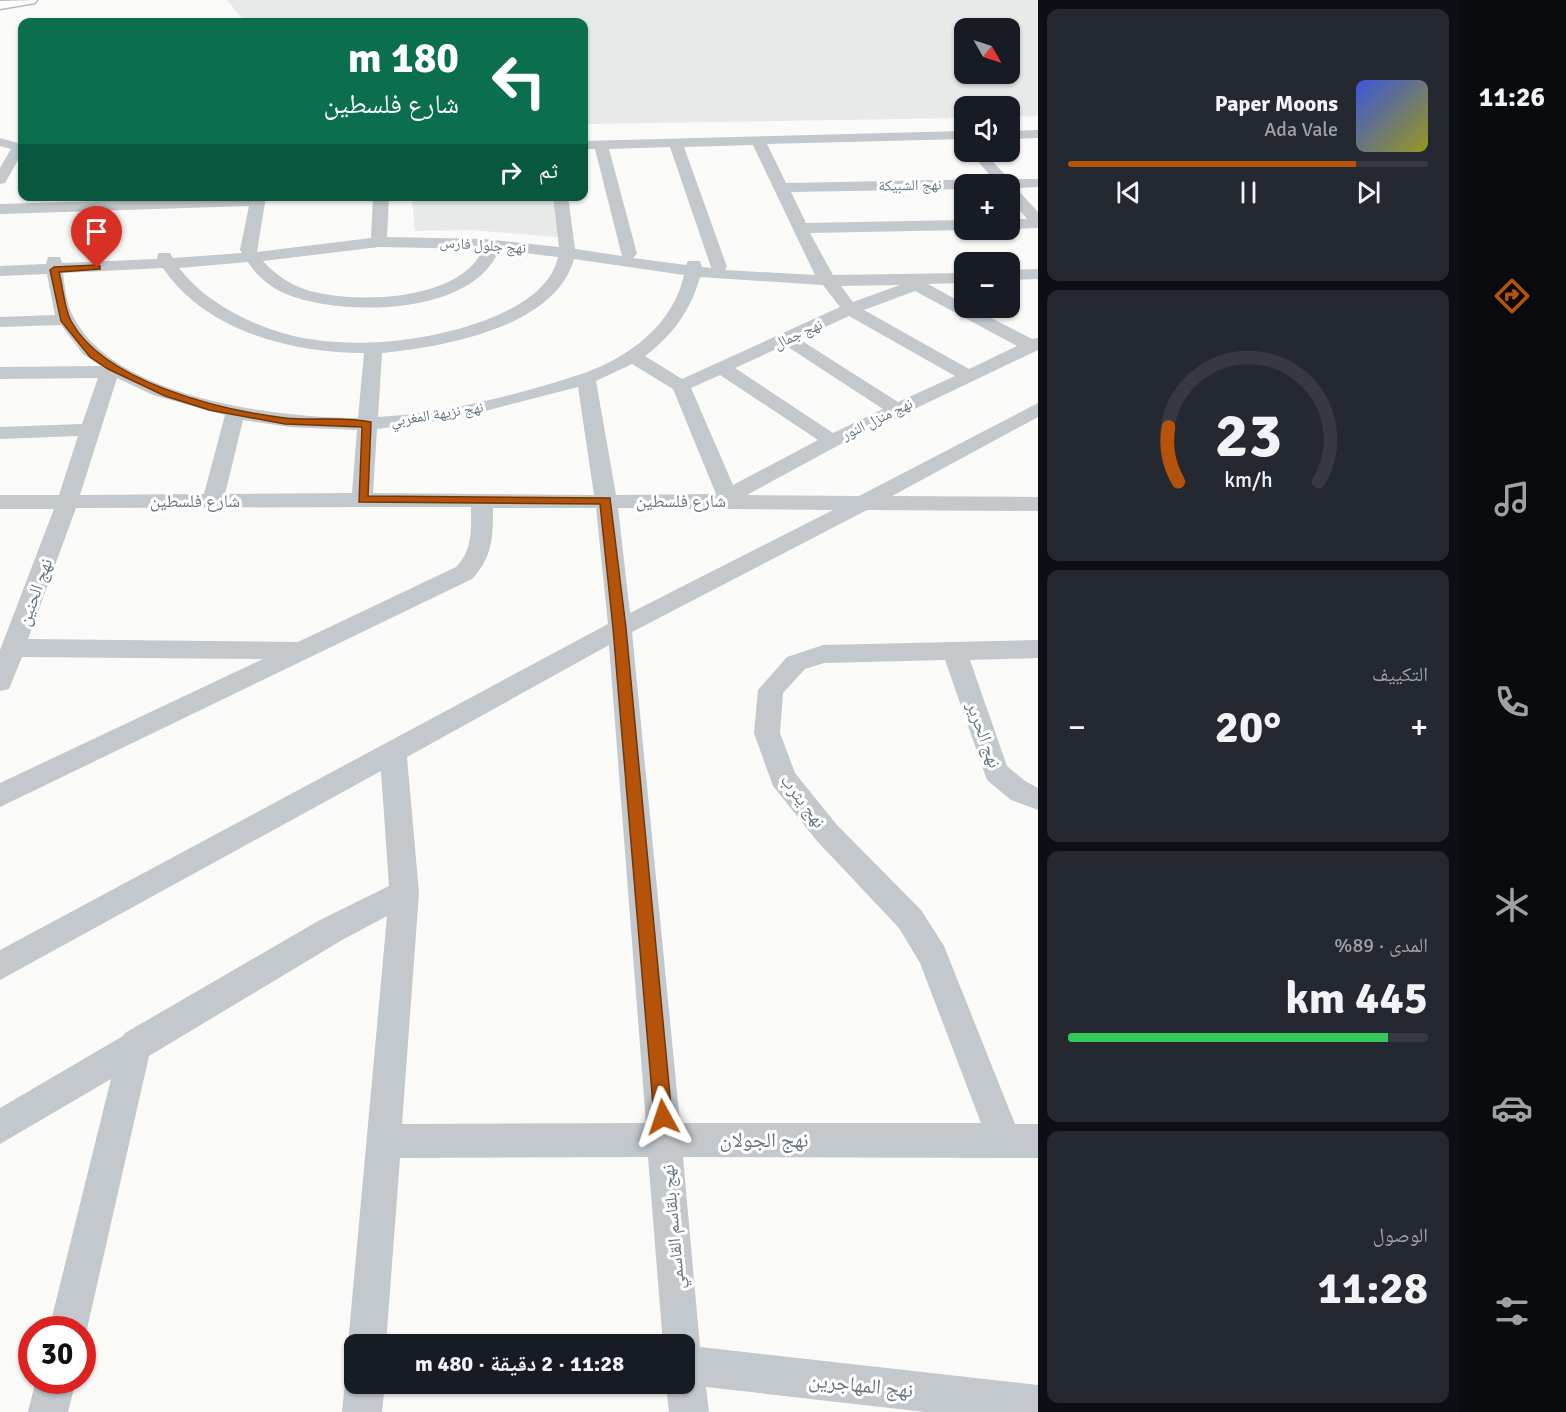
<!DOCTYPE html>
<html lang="ar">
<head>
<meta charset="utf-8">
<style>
	body { margin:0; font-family:Signika,"Noto Naskh Arabic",sans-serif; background:#242831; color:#f1f3f6; direction:rtl; height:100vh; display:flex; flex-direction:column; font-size:22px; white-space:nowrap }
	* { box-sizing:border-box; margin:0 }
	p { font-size:20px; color:#9ea1a6 }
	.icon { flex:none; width:33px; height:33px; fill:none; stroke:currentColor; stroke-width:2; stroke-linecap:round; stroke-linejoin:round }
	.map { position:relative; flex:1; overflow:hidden; direction:ltr }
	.sheet { display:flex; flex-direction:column; gap:9px; padding:9px; background:#0d0f14; width:420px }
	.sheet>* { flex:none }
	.banner { position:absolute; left:18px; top:18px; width:570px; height:183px; border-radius:12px; box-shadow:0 2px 4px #0004; direction:rtl; background:#0b6e4f; color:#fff; overflow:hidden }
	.needle { width:39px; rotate:129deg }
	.fabs { position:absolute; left:954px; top:18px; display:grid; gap:12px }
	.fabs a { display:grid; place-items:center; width:66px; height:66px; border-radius:12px; background:#171b24; box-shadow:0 2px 4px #0004; font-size:30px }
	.speed { position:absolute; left:18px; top:1316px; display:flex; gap:12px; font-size:30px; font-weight:700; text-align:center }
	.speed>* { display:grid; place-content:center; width:78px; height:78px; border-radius:50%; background:#171b24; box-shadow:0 2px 4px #0004; line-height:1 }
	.speed .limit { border:9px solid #d22; background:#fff; color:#111 }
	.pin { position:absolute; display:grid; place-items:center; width:51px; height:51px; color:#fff; margin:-62px -26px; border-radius:50% 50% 50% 0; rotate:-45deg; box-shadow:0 0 6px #0007 }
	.pin .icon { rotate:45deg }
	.me { position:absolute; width:66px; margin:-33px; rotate:355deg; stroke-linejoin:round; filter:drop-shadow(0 0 4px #0008) }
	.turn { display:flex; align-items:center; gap:21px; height:126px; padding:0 30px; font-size:27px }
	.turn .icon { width:78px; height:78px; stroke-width:2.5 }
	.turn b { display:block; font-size:42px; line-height:51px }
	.then { display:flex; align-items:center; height:57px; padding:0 30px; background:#0003; gap:12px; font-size:22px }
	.big { font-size:45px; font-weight:800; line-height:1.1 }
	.sheet .tile { flex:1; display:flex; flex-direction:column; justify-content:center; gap:9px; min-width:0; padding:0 21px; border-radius:12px; background:#242831 }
	.sheet .dial { align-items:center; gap:0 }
	.dial svg { height:156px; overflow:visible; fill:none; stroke:#363941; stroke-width:7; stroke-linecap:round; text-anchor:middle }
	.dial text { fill:#f1f3f6; stroke:none }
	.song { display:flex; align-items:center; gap:18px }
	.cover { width:72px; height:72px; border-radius:9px; background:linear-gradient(135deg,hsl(230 70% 55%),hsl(60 70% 35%)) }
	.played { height:6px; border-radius:3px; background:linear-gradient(90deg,#b45309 80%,#363941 80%) }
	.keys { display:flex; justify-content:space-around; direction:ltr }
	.heat { display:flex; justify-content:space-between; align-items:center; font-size:33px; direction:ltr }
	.charge { height:9px; border-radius:4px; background:linear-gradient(90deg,#34c759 89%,#363941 0) }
	.trip { position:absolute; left:344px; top:1334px; width:351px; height:60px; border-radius:12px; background:#171b24; box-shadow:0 2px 4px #0004; font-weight:800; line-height:60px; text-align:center; direction:rtl }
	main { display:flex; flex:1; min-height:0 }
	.dock { display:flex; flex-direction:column; width:108px; justify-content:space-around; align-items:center; background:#090b0e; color:#9ea1a6 }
	.dock .icon { width:42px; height:42px }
	.dock .active { color:#b45309 }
	.dock b { font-size:27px; color:#f1f3f6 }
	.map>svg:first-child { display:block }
</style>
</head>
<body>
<main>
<nav class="dock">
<b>11:26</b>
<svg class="icon active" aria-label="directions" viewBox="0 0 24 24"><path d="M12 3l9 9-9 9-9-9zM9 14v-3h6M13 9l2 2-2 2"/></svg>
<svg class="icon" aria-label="music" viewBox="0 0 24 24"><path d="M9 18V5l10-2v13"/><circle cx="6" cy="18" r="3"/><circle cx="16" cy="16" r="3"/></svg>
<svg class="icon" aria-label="phone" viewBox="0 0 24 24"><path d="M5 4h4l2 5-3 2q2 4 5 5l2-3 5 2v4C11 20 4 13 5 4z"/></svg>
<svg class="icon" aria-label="climate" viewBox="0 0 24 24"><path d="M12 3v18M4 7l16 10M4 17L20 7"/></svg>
<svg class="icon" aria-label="car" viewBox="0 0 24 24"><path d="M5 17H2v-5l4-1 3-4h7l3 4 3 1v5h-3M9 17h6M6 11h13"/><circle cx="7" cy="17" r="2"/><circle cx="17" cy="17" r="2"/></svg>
<svg class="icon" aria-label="filters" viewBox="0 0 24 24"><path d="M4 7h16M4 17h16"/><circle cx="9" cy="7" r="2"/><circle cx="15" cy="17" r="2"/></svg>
</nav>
<section class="sheet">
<div class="tile">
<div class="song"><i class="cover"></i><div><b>Paper Moons</b><p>Ada Vale</p></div></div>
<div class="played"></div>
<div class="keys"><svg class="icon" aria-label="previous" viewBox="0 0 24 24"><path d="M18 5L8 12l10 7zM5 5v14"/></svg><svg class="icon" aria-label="pause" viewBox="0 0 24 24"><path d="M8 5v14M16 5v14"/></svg><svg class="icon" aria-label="next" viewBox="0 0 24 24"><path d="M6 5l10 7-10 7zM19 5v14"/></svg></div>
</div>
<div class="tile dial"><svg viewBox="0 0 100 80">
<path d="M14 69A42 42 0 1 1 86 69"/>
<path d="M14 69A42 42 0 0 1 9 41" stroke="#b45309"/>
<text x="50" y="56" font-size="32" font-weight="700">23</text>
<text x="50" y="72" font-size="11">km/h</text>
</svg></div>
<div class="tile"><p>التكييف</p>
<div class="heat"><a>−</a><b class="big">20°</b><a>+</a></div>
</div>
<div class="tile"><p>المدى · 89%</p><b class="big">445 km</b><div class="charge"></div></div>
<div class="tile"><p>الوصول</p><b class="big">11:28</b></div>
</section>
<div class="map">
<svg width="1038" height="1412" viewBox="0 0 1038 1412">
	<rect width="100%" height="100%" fill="#fafaf8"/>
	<path fill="#e8e9e9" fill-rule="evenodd" d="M 227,0 L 1038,0 L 1038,116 L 1010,117 L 1010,106 L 964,106 L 964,118 L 584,124 L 584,22 L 245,22 ZM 964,28 L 1010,28 L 1010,74 L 964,74 Z
		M 412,197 L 558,197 L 568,238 L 471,230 L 415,231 Z"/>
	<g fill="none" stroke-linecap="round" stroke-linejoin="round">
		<g stroke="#b4b9bd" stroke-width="3">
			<path id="highway" d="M 37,0 L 35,3 L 0,9 L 0,1 Z"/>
		</g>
		<path fill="#c3c8cc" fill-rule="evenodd" d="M 1038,130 L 1038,138 L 1010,139 L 1010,131 Z
			M 964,131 L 964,139 L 767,144 L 786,183 L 993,179 L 970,152 L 984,152 L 1009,179 L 1038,179 L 1038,187 L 1016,188 L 1038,212 L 1038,228 L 1010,229 L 1010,219 L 1027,219 L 1010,199 L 1010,184 L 964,184 L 964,189 L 791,192 L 806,223 L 964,220 L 964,230 L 810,233 L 833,275 L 964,273 L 964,283 L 928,284 L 964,304 L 964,308 L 972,308 L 1032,339 L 1038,338 L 1038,350 L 839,445 L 747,495 L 859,496 L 1038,403 L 1038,417 L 892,496 L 1038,497 L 1038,511 L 867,510 L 632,632 L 680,1123 L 981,1123 L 920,963 L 899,928 L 817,841 L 773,786 L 754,733 L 758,690 L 787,657 L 823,645 L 1038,640 L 1038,658 L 970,660 L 1007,766 L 1025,781 L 1038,788 L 1038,810 L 1011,800 L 987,780 L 945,660 L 824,663 L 805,669 L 783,693 L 780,733 L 795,773 L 837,825 L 921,910 L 944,946 L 1015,1124 L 1038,1124 L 1038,1158 L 683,1157 L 700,1347 L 1038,1385 L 1038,1412 L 925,1412 L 706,1387 L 709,1412 L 669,1412 L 666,1383 L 684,1383 L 684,1344 L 663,1344 L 648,1157 L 400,1158 L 386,1344 L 354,1344 L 353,1358 L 348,1344 L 387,916 L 342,940 L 149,1056 L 87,1329 L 82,1340 L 82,1329 L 49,1329 L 111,1079 L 0,1144 L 0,1108 L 123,1036 L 125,1033 L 320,920 L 389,886 L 381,771 L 0,980 L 0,950 L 608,624 L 596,508 L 493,508 C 493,536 493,557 472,579 L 0,807 L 0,783 L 263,659 L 22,657 L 9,689 L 0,691 L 0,650 L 54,509 L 0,509 L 0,495 L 59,495 L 78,436 L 0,439 L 0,427 L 82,424 L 98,378 L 0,379 L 0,367 L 101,366 L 83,354 L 61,325 L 0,327 L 0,317 L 55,315 L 47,274 L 0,276 L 0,266 L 46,264 L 48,257 L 60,257 L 62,263 L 157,259 L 158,253 L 170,253 L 173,258 L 242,253 L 240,250 L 249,206 L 0,214 L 0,204 L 266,196 L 257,252 L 371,238 L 373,196 L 389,196 L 387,237 L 485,239 L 559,247 L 553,196 L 568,196 L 575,249 L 622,256 L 595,149 L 584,149 L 584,141 ZM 753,145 L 814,273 L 815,275 L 725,270 L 727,267 L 684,147 ZM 670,147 L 711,267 L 712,268 L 702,267 L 700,261 L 688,261 L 686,265 L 633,258 L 637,254 L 609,149 ZM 379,247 L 483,249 C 461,302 351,305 304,289 C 287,283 274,273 263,261 ZM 499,250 L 558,257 C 546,316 433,339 382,342 C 346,344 307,342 273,330 C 238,318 202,298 179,268 L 248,262 C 257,276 270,287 286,294 C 342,317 473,316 499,250 ZM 574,259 L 684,275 C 676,312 649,340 617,358 C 597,370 575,376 553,383 C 496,400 437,414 378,417 L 382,353 C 442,347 555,328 574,259 ZM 163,268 C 206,331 291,353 364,353 L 358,418 C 277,418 116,398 74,318 C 66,304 65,288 63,273 ZM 700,277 L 823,285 L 840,307 L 682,379 L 645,356 C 672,336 691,310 700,277 ZM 900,285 L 853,302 L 841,286 ZM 915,291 L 1017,346 L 969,369 L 864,310 ZM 849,316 L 955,376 L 898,402 L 799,339 ZM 785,345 L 883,409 L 833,433 L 735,368 ZM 632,364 L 673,389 L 716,494 L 616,495 L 596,381 ZM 720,375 L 818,440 L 733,485 L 691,388 ZM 117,378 L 153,395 L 225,415 L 204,494 L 80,495 ZM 578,387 L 594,495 L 373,493 L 377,429 L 458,418 ZM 243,420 L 290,427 L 357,430 L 352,493 L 225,494 ZM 362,507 L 471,507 C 471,530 473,550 456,567 L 298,642 L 28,639 L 76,508 ZM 618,508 L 833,510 L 630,613 ZM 609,645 L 646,1123 L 402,1124 L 419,893 L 407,757 Z
			M 0,138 L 22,144 L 22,153 L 5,183 L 0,184 L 0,168 L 11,149 L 0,146 Z
			M 1038,269 L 1038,279 L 1010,280 L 1010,270 Z
			M 354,1368 L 354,1383 L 385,1383 L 382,1412 L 342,1412 L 345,1383 L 351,1369 Z
			M 36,1380 L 76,1380 L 68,1412 L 28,1412 Z"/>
		<use href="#highway" fill="#fff" fill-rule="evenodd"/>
	</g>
	<path fill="#b45309" stroke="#753606" stroke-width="1.5" d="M 97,265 L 100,266 L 100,269 L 59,272 C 63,287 64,308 71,321 C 104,382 220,410 285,418 C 313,421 343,416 371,422 L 368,496 L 610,498 L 626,628 L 672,1117 L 670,1123 L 663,1126 L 657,1123 L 654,1117 L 613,628 L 600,504 L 359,502 L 362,427 L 285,424 L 209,410 L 165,396 L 108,369 L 90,357 L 61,321 L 50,270 L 54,267 Z"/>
	<g text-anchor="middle" stroke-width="6" stroke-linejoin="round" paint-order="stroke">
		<g font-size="15" fill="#657683" stroke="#fff">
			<text transform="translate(910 185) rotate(-1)" y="5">نهج الشبيكة</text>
			<text transform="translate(483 245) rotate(4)" y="5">نهج جلول فارس</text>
			<text transform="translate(798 334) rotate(-25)" y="5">نهج جمال</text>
			<text transform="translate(437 414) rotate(-9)" y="5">نهج نزيهة المغربي</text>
			<text transform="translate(877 419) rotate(-26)" y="5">نهج منزل النور</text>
		</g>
		<g font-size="18" fill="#657683" stroke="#fff">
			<text x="195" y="507">شارع فلسطين</text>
			<text x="681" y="507">شارع فلسطين</text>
			<text transform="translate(35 592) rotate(-70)" y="6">نهج الحنين</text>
			<text transform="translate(984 735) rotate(70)" y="6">نهج الحرير</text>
			<text transform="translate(803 801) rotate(53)" y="6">نهج يثرب</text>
			<text transform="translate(673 1227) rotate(-95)" y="6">نهج بلقاسم القاسمي</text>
		</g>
		<g font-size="21" fill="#657683" stroke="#fff">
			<text x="764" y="1147">نهج الجولان</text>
			<text transform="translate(861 1385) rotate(6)" y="7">نهج المهاجرين</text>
		</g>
	</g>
</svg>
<div class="fabs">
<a><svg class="needle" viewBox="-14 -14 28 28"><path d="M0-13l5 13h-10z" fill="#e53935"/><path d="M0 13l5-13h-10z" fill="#9ea1a6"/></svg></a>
<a><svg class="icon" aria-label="sound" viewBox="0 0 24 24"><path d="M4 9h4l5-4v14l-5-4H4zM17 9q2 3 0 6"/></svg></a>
<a>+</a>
<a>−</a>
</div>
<div class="speed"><div class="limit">30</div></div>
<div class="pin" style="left:97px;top:268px;background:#d93025"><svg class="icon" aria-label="arrive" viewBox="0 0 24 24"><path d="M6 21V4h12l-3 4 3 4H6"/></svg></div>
<svg class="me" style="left:663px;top:1117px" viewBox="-20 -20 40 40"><path d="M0-17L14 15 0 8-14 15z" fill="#b45309" stroke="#fff" stroke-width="4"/></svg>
<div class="trip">11:28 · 2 دقيقة · 480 m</div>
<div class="banner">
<div class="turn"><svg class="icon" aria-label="left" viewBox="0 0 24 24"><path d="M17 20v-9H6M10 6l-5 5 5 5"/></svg><div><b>180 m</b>شارع فلسطين</div></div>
<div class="then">ثم<svg class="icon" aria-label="right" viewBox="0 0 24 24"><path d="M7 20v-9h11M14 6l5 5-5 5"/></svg></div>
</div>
</div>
</main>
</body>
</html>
